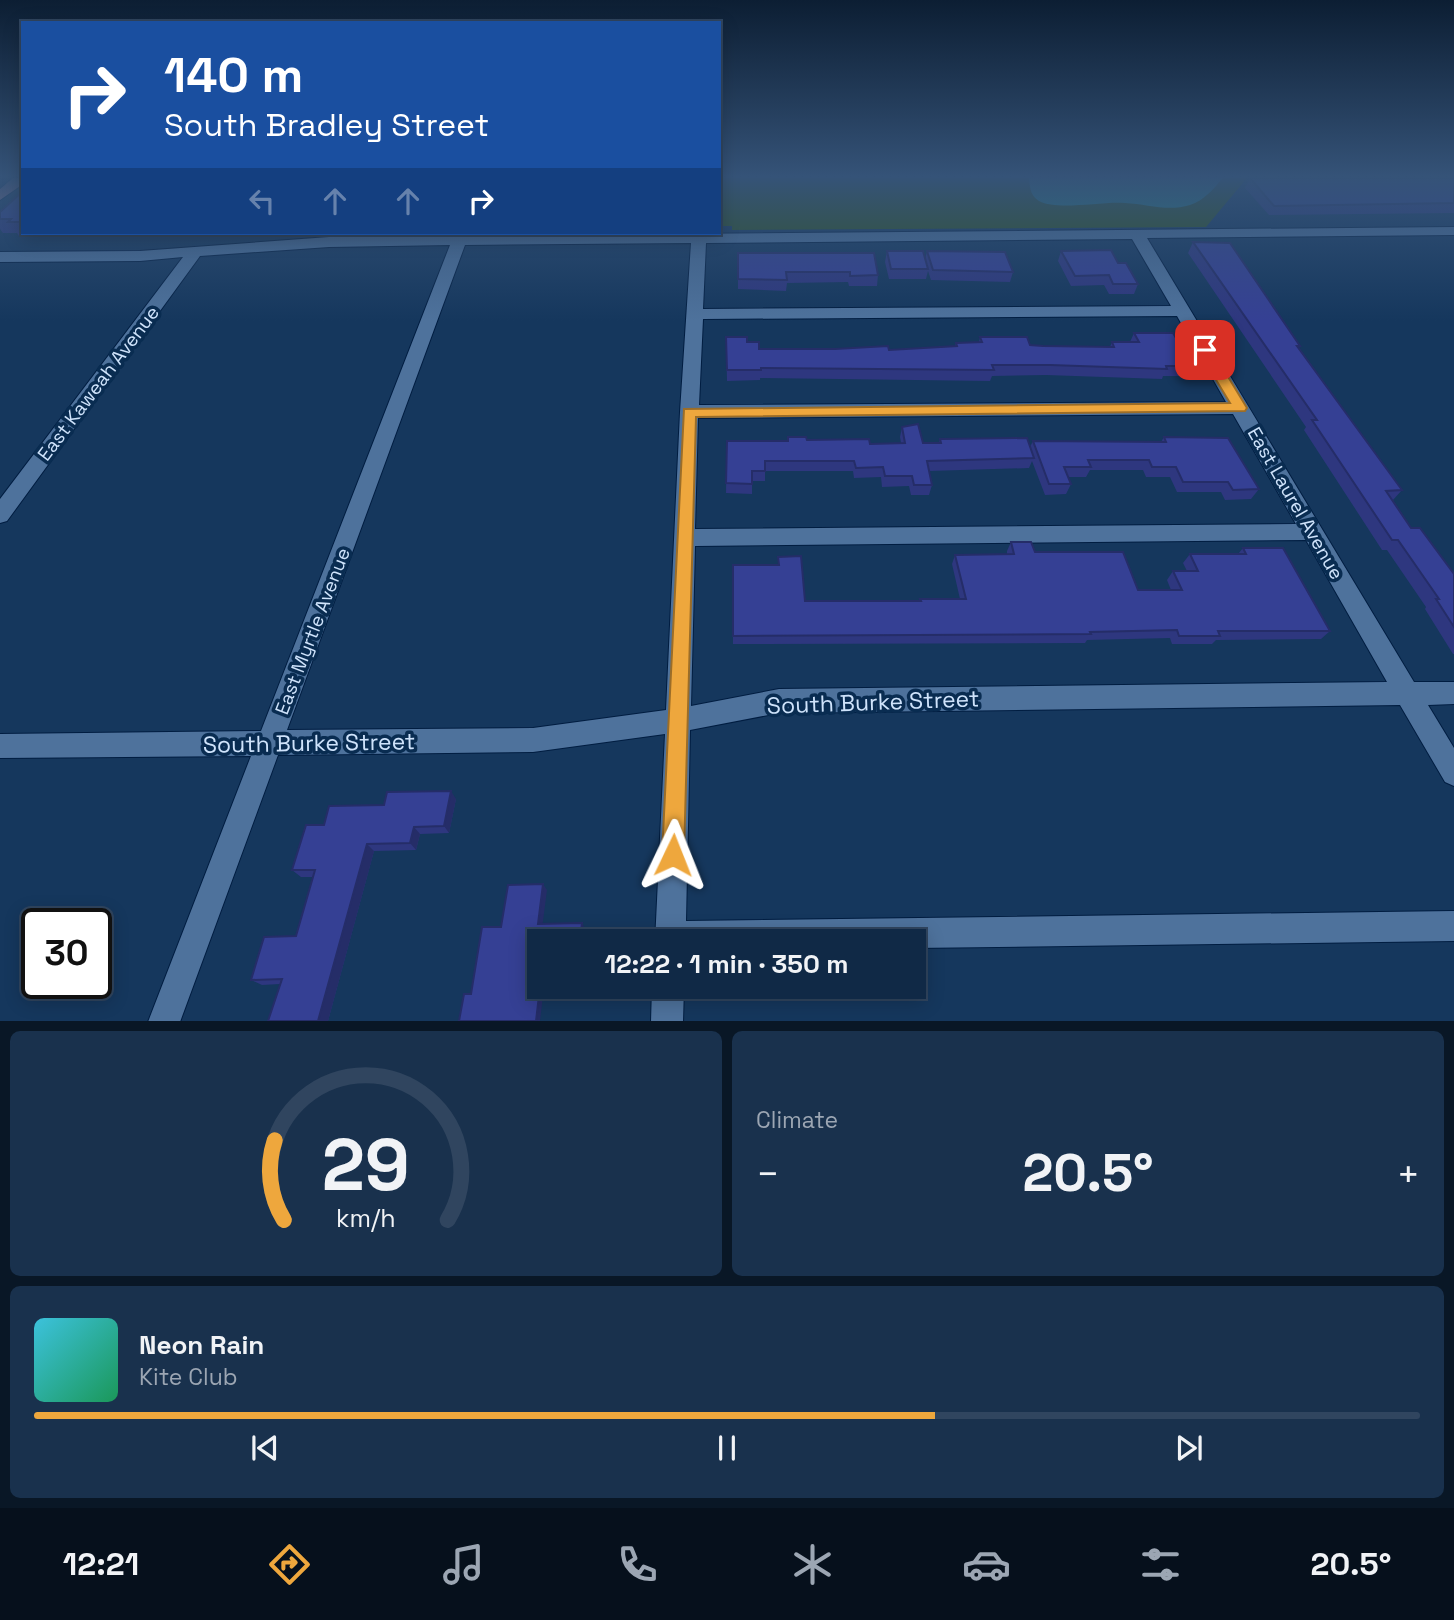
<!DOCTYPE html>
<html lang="en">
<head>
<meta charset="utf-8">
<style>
	body { margin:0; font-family:"Space Grotesk",sans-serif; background:#19314d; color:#f1f3f6; height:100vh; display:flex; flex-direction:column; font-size:26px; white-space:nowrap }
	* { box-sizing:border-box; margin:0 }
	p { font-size:23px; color:#9ca6b3 }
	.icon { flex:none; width:38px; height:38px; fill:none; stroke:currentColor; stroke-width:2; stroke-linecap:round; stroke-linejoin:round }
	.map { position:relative; height:1021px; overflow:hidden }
	.sheet { display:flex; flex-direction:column; gap:10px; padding:10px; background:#091726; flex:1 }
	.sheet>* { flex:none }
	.guide { position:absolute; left:21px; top:21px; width:700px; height:214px; border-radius:0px; box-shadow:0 4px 18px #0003,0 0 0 2px #30455f; background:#1a4fa0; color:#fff; overflow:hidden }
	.speed { position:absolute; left:21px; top:908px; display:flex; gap:14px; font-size:35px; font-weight:700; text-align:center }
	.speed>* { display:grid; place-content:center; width:91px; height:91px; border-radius:50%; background:#102946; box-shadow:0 4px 18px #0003,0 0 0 2px #30455f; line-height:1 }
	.speed .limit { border:4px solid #111; border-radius:10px; background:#fff; color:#111 }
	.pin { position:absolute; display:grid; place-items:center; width:60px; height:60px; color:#fff; margin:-30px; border-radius:14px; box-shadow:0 4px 10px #0006 }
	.me { position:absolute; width:77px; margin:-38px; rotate:2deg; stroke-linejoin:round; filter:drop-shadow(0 0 5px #0008) }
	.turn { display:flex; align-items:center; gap:24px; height:147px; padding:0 28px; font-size:32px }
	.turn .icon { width:91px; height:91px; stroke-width:2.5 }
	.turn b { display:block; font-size:49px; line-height:60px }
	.lanes { display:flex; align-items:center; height:66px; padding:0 28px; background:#0003; justify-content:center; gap:35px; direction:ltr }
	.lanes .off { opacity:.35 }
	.big { font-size:52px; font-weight:600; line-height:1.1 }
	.sheet .card { flex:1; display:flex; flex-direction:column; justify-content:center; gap:10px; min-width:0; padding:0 24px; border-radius:10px; background:#19314d }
	.sheet .dial { align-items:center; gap:0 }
	.dial svg { height:182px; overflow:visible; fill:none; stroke:#30455f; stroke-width:7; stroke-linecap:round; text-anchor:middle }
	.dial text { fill:#f1f3f6; stroke:none }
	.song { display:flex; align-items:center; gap:21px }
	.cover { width:84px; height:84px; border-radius:10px; background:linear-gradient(135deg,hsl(190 70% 55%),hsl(150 70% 35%)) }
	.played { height:7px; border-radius:4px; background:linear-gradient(90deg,#eea73d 65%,#30455f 65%) }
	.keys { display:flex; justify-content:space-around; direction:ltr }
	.heat { display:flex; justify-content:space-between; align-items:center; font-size:38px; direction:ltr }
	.sheet .tiles { flex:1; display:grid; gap:10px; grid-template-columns:1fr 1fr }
	.card:last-child { grid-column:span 2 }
	.trip { position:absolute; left:527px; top:929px; width:399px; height:70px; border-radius:0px; background:#102946; box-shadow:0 4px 18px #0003,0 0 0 2px #30455f; font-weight:600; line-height:70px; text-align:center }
	.tab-bar { display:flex; height:112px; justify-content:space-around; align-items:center; background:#06101c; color:#9ca6b3 }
	.tab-bar .icon { width:49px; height:49px }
	.tab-bar .selected { color:#eea73d }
	.tab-bar b { font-size:32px; color:#f1f3f6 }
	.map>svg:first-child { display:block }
</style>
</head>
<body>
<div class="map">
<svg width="1454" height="1022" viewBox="0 0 1454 1022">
	<rect width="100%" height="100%" fill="#15375d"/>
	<path fill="#325315" d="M 719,178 L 1247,178 L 1206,227 L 732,230 L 732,226 L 719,226 Z"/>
	<path fill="#2a8381" d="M 1029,178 L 1223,178 C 1214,188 1204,201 1190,205 C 1168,212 1147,204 1125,203 C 1102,201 1058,211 1039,201 C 1030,195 1030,188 1029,178 Z"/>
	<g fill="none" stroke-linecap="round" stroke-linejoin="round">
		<g stroke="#001d41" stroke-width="2">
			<path id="minor" d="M 1454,227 L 1454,235 L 1147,238 L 1414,682 L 1454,682 L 1454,704 L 1428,705 L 1454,748 L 1454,786 L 1445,782 L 1400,705 L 779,713 L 690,730 L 686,921 L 1454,911 L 1454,941 L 914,948 L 914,942 L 655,942 L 665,734 L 533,752 L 278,755 L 180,1022 L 148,1022 L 251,756 L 0,758 L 0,734 L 261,731 L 450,245 L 329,247 L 200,256 L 7,521 L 0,523 L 0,499 L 183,257 L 140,261 L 0,262 L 0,252 L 140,251 L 329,237 ZM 1132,239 L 1171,306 L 703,309 L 706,243 ZM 691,243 L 680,412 L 666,710 L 533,728 L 287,730 L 465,245 ZM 1177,316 L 1226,402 L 699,405 L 703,319 ZM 1233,414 L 1296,524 L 695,529 L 698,418 ZM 1306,540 L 1387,682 L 779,689 L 691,706 L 695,546 Z
				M 652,987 L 684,987 L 683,1022 L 651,1022 Z"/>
		</g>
		<g stroke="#001d41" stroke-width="2">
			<path id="major" d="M 13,178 L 23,178 L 23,184 L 0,200 L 0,189 Z"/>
		</g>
		<use href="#minor" fill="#4e729c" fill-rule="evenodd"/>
		<use href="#major" fill="#a17b91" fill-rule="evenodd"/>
	</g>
	<path fill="#2e377f" d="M 1250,178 L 1454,178 L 1454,213 L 1269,215 L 1245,188 Z
		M 23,191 L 23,233 L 130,233 L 127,236 L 19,236 L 17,233 L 3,233 L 0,229 L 0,212 Z
		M 1193,242 L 1300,346 L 1299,348 L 1402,490 L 1393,500 L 1411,528 L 1454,574 L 1454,654 L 1453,654 L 1425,609 L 1426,607 L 1387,550 L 1382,550 L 1304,430 L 1306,427 L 1188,253 Z
		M 887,251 L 925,259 L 927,251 L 1013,272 L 1010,282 L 931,280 L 928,271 L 926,279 L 889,279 L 885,262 Z
		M 1061,251 L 1118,263 L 1138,284 L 1134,294 L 1109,294 L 1104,285 L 1071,286 L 1058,261 Z
		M 738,253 L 878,275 L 877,286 L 849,286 L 848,282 L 787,283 L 786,291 L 738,289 Z
		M 1134,333 L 1185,353 L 1183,357 L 1188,366 L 1182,376 L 1163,376 L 1162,379 L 1046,375 L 992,376 L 990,381 L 760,378 L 760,380 L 727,381 L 726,337 L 747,342 L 759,349 L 889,350 L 955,346 L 956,343 L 979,342 L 980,337 L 1030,345 L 1043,346 L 1110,347 L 1112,342 L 1130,342 Z
		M 902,427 L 923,443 L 939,443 L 940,439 L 1030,447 L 1033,441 L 1161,442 L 1164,437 L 1259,489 L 1251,499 L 1225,500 L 1221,492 L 1177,492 L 1170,477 L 1146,477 L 1143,470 L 1090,470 L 1086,477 L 1068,477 L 1071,484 L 1066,494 L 1045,495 L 1032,461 L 1029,468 L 929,471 L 932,485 L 929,495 L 911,495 L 909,486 L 882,487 L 881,477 L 854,478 L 853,471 L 765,471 L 765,481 L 752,481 L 752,494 L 726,493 L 727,441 L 787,441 L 807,440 L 870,444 L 901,443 L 900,437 Z
		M 1011,542 L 1035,552 L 1138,590 L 1171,590 L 1167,580 L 1173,571 L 1187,571 L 1183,563 L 1190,554 L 1238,554 L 1243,548 L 1330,631 L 1321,639 L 1216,640 L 1212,644 L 1172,644 L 1170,638 L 1087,640 L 1085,643 L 733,644 L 733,565 L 778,565 L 778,557 L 805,601 L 919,601 L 920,599 L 960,599 L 952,564 L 955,555 L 1007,554 L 1007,551 Z
		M 456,799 L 449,833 L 420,834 L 416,850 L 374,851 L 328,1021 L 268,1021 L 280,984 L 262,985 L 251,980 L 296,936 L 313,877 L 301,877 L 292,870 L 324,825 Z"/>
	<path fill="#252d68" d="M 451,791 L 456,799 L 449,833 L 444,826 Z
		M 414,827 L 420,834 L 416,850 L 410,843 Z
		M 367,844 L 374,851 L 328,1021 L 318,1021 Z
		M 543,884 L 547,890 L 542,929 L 538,924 Z
		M 582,923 L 585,929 L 584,942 L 580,942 Z
		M 540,987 L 544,987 L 540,1021 L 536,1021 Z"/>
	<path fill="#354094" stroke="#252d68" stroke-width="2" d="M 1250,178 L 1454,178 L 1454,203 L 1274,206 Z
		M 23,191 L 23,222 L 8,222 L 11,219 L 0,219 L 0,212 Z
		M 1193,242 L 1230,243 L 1300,346 L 1297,346 L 1402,490 L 1386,491 L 1411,528 L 1420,528 L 1454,574 L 1454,627 L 1436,599 L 1439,599 L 1398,540 L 1392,540 L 1312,420 L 1317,420 Z
		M 1111,250 L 1118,263 L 1126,263 L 1138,284 L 1113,284 L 1109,275 L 1075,276 L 1061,251 Z
		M 887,251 L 923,251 L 928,269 L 891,269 Z
		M 927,251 L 1005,252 L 1013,272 L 933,270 Z
		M 738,253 L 874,253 L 878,275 L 850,276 L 850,272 L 786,272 L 787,280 L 738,279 Z
		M 1134,333 L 1173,333 L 1185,353 L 1181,353 L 1188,366 L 1166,366 L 1167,369 L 1050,365 L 992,365 L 994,370 L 761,368 L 761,370 L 727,370 L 726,337 L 747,337 L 747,342 L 759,342 L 759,349 L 835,349 L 888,346 L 889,350 L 957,346 L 956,343 L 982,342 L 980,337 L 1027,337 L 1030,345 L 1043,346 L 1114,347 L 1112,342 L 1139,342 Z
		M 918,424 L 923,443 L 941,443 L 940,439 L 1027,438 L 1034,458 L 927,461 L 932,485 L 914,485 L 912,476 L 885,476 L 883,467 L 856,468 L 854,461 L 765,461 L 765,471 L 752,471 L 752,484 L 726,483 L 727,441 L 788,441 L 788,437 L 806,437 L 807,440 L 869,439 L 870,444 L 905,443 L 902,427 Z
		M 1164,437 L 1228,438 L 1259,489 L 1233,490 L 1228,482 L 1183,482 L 1176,467 L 1152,467 L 1149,460 L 1088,460 L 1091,467 L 1064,467 L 1071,484 L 1049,484 L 1033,441 L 1166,442 Z
		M 1011,542 L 1031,542 L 1035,552 L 1123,552 L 1138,590 L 1182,590 L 1173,571 L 1198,571 L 1190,554 L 1246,554 L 1243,548 L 1283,548 L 1330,631 L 1218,631 L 1220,636 L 1179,636 L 1177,630 L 1090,632 L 1091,634 L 733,636 L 733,565 L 779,565 L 778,557 L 801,556 L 805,601 L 921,601 L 920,599 L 966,599 L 955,555 L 1014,554 Z
		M 451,791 L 444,826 L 414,827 L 410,843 L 367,844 L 318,1021 L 268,1021 L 282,979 L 251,980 L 264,937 L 296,936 L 315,870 L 292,870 L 306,825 L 324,825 L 329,806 L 384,805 L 387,792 Z
		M 543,884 L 538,924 L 582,923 L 580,942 L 539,942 L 540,987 L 536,1021 L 459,1021 L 464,994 L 471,994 L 482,927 L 501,927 L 508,885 Z"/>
	<linearGradient id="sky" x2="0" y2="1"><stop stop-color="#0c1e33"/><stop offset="0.55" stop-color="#355378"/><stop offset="1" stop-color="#355378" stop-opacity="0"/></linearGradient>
	<rect width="1454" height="321" fill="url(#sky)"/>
	<path fill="#eea73d" stroke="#9b6d28" stroke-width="2" d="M 1205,345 L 1210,347 L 1247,408 L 1245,411 L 696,417 L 684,855 L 681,863 L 673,866 L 665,863 L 662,855 L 684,409 L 1230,403 L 1198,350 Z"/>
	<g text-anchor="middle" stroke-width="7" stroke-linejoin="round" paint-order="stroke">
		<g font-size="19" fill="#cfe3fb" stroke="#092c51">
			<text transform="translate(98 383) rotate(-53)" y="7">East Kaweah Avenue</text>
			<text transform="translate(1296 503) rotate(60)" y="7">East Laurel Avenue</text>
			<text transform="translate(312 631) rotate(-69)" y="7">East Myrtle Avenue</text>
		</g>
		<g font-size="23" fill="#cfe3fb" stroke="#092c51">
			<text transform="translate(873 702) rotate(-2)" y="8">South Burke Street</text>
			<text transform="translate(309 743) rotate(-1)" y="8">South Burke Street</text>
		</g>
	</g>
</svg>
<div class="speed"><div class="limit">30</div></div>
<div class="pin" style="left:1205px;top:350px;background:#d93025"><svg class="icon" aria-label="arrive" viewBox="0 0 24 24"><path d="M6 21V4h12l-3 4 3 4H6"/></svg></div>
<svg class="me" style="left:673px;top:855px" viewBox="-20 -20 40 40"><path d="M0-17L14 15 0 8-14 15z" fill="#eea73d" stroke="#fff" stroke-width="4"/></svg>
<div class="trip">12:22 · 1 min · 350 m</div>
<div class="guide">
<div class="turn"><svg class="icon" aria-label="right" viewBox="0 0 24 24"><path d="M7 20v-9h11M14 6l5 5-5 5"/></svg><div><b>140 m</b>South Bradley Street</div></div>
<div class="lanes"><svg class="icon off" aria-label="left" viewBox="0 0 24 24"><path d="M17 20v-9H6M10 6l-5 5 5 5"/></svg><svg class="icon off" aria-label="ahead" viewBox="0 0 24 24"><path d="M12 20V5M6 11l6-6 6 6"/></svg><svg class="icon off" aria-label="ahead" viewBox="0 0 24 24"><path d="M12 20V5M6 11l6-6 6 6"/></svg><svg class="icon" aria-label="right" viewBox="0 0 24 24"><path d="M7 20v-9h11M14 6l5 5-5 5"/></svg></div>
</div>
</div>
<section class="sheet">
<div class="tiles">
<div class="card dial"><svg viewBox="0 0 100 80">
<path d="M14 69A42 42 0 1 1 86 69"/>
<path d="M14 69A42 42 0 0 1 10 34" stroke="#eea73d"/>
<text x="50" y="56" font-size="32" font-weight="700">29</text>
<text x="50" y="72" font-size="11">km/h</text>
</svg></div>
<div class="card"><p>Climate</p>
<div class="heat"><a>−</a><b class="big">20.5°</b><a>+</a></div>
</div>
<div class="card">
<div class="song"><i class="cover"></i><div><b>Neon Rain</b><p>Kite Club</p></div></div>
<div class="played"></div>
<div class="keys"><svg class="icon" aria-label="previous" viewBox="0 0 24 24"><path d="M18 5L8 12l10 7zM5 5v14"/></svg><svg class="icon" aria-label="pause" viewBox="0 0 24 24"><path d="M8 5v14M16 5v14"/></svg><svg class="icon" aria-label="next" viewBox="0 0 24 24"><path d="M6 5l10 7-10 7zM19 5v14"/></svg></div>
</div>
</div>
</section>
<nav class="tab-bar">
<b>12:21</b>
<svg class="icon selected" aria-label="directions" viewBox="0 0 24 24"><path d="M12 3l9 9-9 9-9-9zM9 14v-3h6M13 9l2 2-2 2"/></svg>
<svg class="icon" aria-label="music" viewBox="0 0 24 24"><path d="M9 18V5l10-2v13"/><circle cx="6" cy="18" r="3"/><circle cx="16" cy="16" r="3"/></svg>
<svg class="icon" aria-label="phone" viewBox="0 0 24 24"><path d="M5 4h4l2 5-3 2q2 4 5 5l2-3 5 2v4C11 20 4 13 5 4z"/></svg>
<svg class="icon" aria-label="climate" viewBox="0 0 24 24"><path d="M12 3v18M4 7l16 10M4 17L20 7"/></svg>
<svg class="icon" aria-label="car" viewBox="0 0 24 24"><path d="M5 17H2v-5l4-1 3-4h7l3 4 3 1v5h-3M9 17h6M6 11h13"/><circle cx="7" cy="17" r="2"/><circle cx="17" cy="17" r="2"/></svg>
<svg class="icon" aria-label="filters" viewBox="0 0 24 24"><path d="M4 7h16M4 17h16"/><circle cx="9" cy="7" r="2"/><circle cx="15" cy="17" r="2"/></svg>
<b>20.5°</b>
</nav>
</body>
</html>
